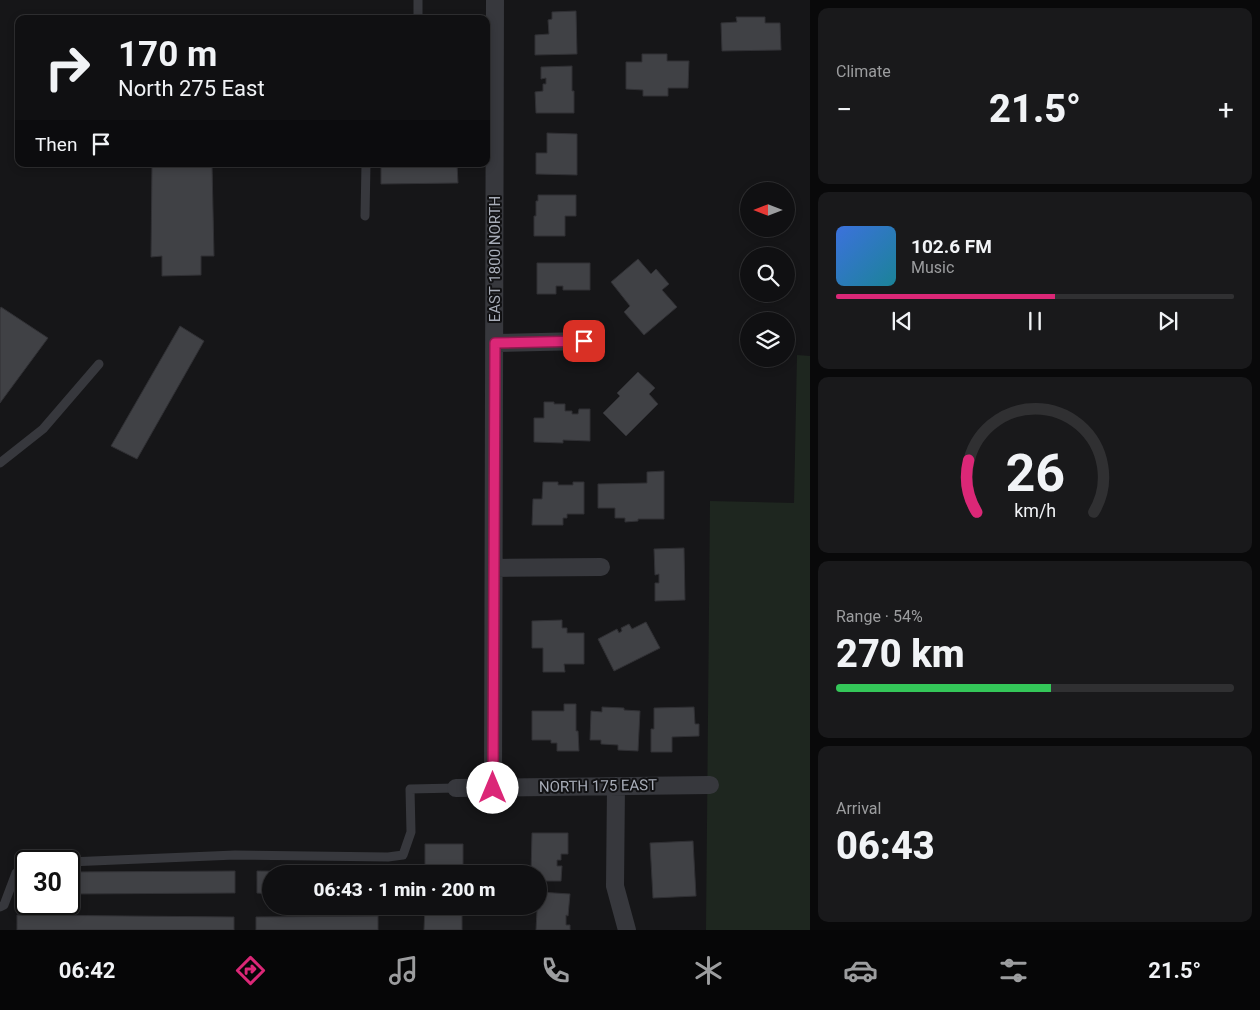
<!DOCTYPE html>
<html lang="en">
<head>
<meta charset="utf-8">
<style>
	body { margin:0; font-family:Roboto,sans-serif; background:#19191b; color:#f1f3f6; height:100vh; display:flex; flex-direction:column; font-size:19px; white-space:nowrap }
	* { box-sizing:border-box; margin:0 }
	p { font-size:16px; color:#9c9d9f }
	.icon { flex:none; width:28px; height:28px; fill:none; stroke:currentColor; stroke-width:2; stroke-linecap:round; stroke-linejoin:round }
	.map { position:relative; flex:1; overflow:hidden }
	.details { display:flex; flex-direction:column; gap:8px; padding:8px; background:#09090a; width:450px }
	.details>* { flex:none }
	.banner { position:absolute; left:15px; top:15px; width:475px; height:152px; border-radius:10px; box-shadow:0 2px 8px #0003,0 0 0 1px #303032; background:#101012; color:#f1f3f6; overflow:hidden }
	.needle { width:32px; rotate:270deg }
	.controls { position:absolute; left:740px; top:182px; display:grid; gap:10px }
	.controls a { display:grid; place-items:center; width:55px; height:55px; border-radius:50%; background:#101012; box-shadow:0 2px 8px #0003,0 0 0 1px #303032; font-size:25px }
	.speed { position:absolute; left:15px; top:850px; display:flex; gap:10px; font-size:25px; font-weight:700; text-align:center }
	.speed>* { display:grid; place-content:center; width:65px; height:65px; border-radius:50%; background:#101012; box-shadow:0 2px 8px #0003,0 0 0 1px #303032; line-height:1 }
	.speed .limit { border:2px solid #111; border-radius:8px; background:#fff; color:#111 }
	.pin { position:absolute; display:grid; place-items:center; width:42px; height:42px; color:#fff; margin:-21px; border-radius:10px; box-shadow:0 2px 8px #0006 }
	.me { position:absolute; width:55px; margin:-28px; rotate:0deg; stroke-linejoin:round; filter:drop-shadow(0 0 4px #0008) }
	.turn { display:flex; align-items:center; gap:18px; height:105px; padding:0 20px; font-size:22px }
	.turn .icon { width:65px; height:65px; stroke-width:2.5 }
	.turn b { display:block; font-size:35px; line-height:42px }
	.then { display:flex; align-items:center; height:48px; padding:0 20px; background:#0003; gap:10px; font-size:19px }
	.big { font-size:38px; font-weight:800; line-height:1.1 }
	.details .widget { flex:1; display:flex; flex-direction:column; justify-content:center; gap:8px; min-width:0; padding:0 18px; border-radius:10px; background:#19191b }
	.details .dial { align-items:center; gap:0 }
	.dial svg { height:130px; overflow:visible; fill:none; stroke:#303032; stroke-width:7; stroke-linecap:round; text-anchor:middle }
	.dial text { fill:#f1f3f6; stroke:none }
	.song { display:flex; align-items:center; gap:15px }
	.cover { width:60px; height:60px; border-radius:8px; background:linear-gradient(135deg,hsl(220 70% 55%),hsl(190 70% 35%)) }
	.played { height:5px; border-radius:2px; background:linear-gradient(90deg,#db2777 55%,#303032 55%) }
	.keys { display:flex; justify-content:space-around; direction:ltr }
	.heat { display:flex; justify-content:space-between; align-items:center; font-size:28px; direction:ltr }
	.charge { height:8px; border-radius:4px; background:linear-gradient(90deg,#34c759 54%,#303032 0) }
	.trip { position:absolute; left:262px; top:865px; width:285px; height:50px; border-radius:25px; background:#101012; box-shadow:0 2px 8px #0003,0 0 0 1px #303032; font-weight:800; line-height:50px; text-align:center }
	.tabs { display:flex; height:80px; justify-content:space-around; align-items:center; background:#060607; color:#9c9d9f }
	.tabs .icon { width:35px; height:35px }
	.tabs .current { color:#db2777 }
	.tabs b { font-size:22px; color:#f1f3f6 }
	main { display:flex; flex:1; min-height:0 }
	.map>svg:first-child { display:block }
</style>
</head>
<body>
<main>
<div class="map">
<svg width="810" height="930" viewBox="0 0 810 930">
	<rect width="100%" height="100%" fill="#161618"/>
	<path fill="#1e261f" d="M 797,355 L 810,356 L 810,930 L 706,930 L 710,501 L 794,503 Z"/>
	<path fill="#404145" stroke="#303034" d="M 576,11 L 577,54 L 535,55 L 535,35 L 549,34 L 548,20 L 552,19 L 552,12 Z
		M 736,17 L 765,17 L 765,23 L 780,23 L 781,50 L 722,51 L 721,23 L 737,22 Z
		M 642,54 L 667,54 L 667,61 L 689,61 L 688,88 L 668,88 L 668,96 L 643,96 L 643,90 L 626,89 L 626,62 L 642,62 Z
		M 572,66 L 572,91 L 574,91 L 574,113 L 536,113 L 535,92 L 543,91 L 543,84 L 546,84 L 546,78 L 541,79 L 541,67 Z
		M 547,133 L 577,134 L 577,175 L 536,174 L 536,153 L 547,153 Z
		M 152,164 L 212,164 L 214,256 L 201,256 L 201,275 L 162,276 L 162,256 L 151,257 Z
		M 381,164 L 457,164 L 458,183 L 381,184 Z
		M 538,195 L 576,195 L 576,216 L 565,216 L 565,236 L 534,236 L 534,216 L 536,216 L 536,201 L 538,201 Z
		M 638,259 L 651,274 L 656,269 L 669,284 L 662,290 L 677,307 L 644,335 L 624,312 L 630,306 L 611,282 Z
		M 537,263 L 590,263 L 590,290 L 563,290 L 563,286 L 556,286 L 556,294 L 537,294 Z
		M 1,307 L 48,338 L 0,403 L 0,309 Z
		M 180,326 L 204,341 L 137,459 L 111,446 Z
		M 638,372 L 655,388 L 649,394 L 658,404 L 626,436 L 603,413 L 620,396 L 617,393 Z
		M 544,402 L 554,402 L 554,404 L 565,404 L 565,411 L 572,411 L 572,414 L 578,414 L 579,409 L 590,409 L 590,441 L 563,440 L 563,443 L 534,442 L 534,418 L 544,418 Z
		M 664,471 L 664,519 L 638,519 L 638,521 L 625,522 L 625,518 L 615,518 L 615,508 L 598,508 L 598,484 L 647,483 L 647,472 Z
		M 543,482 L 558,482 L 558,485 L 573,485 L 573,482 L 584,482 L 584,514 L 567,514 L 567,518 L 563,518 L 563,525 L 532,525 L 533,499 L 542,499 Z
		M 684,548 L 685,600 L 655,601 L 655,583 L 659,583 L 659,574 L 655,575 L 654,549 Z
		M 562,620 L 562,628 L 567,628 L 567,633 L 584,633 L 584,664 L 564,664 L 565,672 L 543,672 L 543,648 L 532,648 L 532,621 Z
		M 646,622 L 660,648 L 614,671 L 598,639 L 617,629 L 619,633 L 622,631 L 621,628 L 629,624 L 632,629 Z
		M 564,704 L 576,704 L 576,731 L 578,731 L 579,751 L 557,751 L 557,743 L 551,743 L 551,740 L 532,740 L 532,711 L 564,711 Z
		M 602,707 L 624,708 L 624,710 L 640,711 L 638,751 L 618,750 L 618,745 L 601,744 L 601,740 L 590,740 L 591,711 L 602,712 Z
		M 694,707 L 695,724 L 699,724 L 699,736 L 672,737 L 672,752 L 651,752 L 651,729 L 654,729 L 654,708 Z
		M 532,833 L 568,833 L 568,854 L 561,854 L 561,860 L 557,860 L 557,866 L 562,866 L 561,881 L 539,881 L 539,874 L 531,874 Z
		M 693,841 L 696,896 L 653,898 L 650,843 Z
		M 425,844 L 463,844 L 463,874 L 425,874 Z
		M 235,871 L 235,893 L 69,894 L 69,872 Z
		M 257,871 L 379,872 L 379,874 L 271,874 L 271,894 L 257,893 Z
		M 539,892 L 570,894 L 568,916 L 566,915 L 566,925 L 570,925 L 570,930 L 536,930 L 537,911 L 531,911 L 532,906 L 539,906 Z
		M 425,906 L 462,906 L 462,930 L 424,930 Z
		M 17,915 L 234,917 L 234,930 L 17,930 Z
		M 378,916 L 378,930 L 256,930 L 256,917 Z"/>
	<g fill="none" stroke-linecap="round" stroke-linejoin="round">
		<path stroke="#37383d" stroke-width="9" d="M 418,0 L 418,19
			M 365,216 L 366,164
			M 0,463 L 43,429 L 99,364
			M 69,862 L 235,855 L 388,857 L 403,855 L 411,832 L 410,789 L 456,788
			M 0,907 L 4,905 L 16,873 L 26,866"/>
		<path stroke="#37383d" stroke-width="18" d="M 495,343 L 584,341
			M 494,568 L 601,567
			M 616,786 L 615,886 L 627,930
			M 456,788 L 710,785
			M 493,788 L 495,0"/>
	</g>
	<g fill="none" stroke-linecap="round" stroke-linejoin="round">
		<g stroke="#8e194d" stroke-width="12">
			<path id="route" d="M 493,788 L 495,343 L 584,341"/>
		</g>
		<use href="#route" stroke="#db2777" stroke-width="9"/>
	</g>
	<g text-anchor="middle" stroke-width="4" stroke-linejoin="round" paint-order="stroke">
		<g font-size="15" fill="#a8adb8" stroke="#111113">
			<text transform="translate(495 259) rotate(-90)" y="5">EAST 1800 NORTH</text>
			<text transform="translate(598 786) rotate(-1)" y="5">NORTH 175 EAST</text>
		</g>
	</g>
</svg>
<div class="controls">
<a><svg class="needle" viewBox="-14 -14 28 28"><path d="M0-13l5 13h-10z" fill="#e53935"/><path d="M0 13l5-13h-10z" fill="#9c9d9f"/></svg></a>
<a><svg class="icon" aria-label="search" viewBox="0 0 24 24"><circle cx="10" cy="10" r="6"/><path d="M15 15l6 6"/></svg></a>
<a><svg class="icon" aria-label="layers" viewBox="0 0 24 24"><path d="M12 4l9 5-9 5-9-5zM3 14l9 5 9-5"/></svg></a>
</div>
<div class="speed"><div class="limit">30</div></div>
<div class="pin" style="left:584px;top:341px;background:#d93025"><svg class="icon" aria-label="arrive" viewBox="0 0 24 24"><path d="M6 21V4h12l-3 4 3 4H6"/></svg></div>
<svg class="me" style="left:493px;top:788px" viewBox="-20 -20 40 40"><circle r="19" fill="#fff"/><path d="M0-13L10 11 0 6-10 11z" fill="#db2777"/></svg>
<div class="trip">06:43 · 1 min · 200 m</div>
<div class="banner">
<div class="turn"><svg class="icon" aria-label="right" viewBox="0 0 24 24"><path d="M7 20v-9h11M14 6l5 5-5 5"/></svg><div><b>170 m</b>North 275 East</div></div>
<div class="then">Then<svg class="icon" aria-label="arrive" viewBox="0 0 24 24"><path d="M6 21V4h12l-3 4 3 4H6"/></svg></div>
</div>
</div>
<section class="details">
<div class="widget"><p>Climate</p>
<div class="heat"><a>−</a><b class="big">21.5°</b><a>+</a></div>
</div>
<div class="widget">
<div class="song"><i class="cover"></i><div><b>102.6 FM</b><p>Music</p></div></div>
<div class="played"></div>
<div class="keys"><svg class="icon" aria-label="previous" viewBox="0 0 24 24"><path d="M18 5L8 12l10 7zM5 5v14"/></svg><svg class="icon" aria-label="pause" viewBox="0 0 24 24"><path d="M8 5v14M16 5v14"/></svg><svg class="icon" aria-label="next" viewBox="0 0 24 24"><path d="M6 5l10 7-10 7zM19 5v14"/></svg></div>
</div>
<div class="widget dial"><svg viewBox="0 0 100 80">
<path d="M14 69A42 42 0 1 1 86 69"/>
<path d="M14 69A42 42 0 0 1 9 37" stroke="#db2777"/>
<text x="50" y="56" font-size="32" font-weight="700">26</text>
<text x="50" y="72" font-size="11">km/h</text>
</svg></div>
<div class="widget"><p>Range · 54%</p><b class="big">270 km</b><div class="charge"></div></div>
<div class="widget"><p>Arrival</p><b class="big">06:43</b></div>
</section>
</main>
<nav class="tabs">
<b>06:42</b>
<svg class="icon current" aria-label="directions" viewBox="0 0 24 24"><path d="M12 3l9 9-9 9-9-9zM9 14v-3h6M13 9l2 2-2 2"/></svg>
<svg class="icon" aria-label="music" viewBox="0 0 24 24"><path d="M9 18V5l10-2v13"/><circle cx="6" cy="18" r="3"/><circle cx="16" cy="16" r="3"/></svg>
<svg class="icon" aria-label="phone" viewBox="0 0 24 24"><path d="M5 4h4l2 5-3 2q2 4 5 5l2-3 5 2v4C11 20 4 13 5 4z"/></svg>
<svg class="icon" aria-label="climate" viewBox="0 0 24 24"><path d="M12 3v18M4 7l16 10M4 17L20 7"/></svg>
<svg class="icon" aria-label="car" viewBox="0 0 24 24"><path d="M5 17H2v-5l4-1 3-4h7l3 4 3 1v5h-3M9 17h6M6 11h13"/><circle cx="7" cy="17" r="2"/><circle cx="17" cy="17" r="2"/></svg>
<svg class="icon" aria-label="filters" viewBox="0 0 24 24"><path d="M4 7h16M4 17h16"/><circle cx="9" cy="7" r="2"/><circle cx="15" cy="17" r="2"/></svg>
<b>21.5°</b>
</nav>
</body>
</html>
